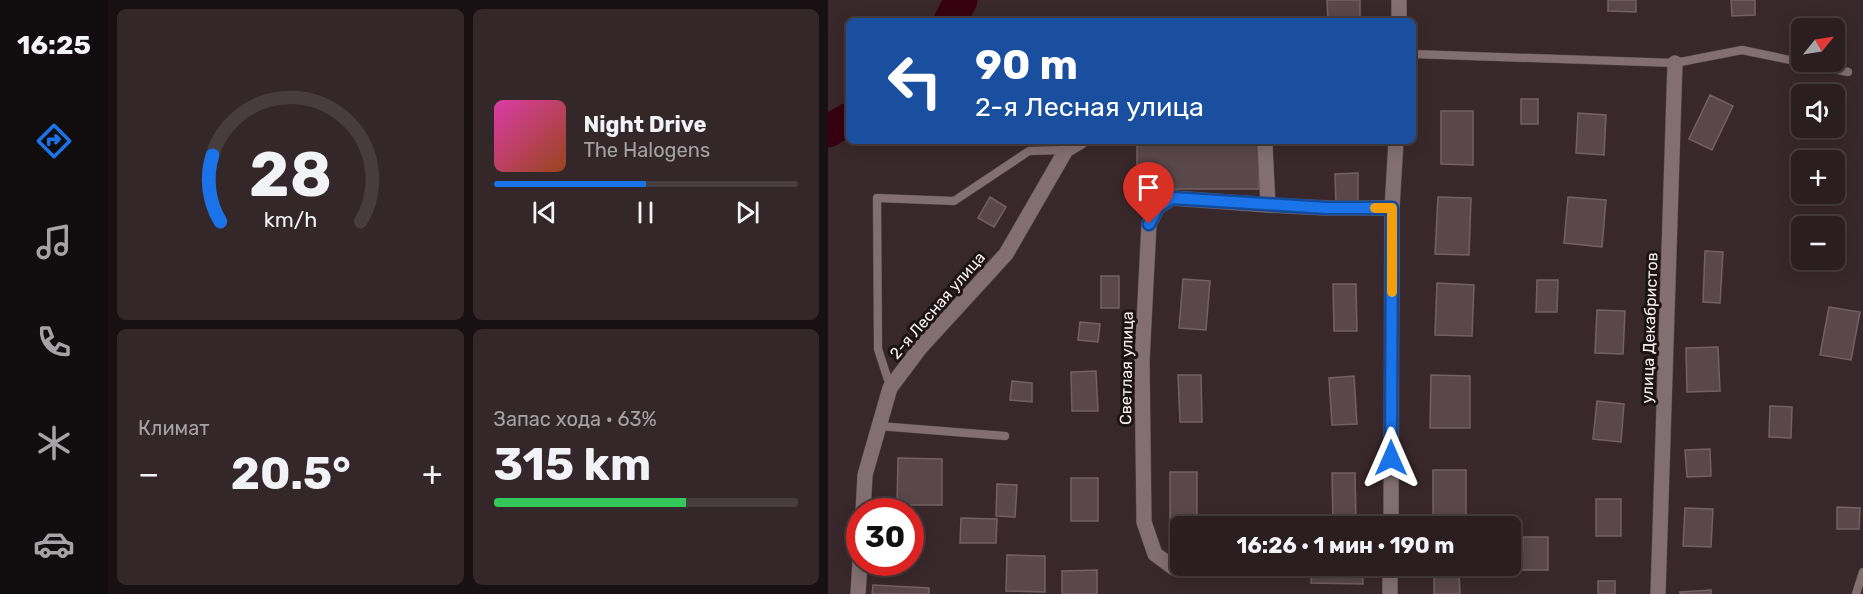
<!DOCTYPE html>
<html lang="ru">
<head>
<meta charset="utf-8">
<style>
	body { margin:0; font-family:Rubik,sans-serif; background:#332729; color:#f1f3f6; height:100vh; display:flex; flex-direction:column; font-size:22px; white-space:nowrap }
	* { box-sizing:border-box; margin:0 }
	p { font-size:20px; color:#a6a2a5 }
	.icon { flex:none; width:33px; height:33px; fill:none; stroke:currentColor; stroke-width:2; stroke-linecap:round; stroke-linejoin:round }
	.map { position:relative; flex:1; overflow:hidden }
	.drawer { display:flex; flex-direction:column; gap:9px; padding:9px; background:#181012; width:720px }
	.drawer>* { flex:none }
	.guide { position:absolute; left:18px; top:18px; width:570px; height:126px; border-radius:9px; box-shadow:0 3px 15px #0003,0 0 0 2px #473c3e; background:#1a4fa0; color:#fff; overflow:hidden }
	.needle { width:39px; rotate:60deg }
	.buttons { position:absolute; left:963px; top:18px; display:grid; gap:12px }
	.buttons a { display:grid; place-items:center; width:54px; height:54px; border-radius:9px; background:#2b1e20; box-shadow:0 3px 15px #0003,0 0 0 2px #473c3e; font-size:30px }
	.speed { position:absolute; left:18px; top:498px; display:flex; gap:12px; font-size:30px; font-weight:700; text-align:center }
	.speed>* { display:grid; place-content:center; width:78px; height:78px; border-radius:50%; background:#2b1e20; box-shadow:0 3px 15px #0003,0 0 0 2px #473c3e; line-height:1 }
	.speed .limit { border:9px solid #d22; background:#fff; color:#111 }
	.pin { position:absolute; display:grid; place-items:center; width:51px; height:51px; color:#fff; margin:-62px -26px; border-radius:50% 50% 50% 0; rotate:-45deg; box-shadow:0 0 6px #0007 }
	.pin .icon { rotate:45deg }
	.me { position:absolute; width:66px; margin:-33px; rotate:0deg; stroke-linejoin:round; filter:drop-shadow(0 0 4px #0008) }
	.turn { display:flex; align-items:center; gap:21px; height:126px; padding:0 30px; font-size:27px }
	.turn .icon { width:78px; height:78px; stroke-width:2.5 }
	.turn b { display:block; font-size:42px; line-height:51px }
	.big { font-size:45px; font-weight:700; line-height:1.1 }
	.drawer .tile { flex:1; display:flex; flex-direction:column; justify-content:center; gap:9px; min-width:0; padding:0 21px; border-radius:9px; background:#332729 }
	.drawer .dial { align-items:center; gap:0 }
	.dial svg { height:156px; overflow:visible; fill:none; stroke:#473c3e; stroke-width:7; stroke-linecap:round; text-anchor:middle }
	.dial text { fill:#f1f3f6; stroke:none }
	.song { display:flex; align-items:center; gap:18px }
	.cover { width:72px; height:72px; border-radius:9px; background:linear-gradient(135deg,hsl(320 70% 55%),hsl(20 70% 35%)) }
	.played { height:6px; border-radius:3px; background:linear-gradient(90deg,#1a73e8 50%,#473c3e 50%) }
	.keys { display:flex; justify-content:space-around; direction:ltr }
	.heat { display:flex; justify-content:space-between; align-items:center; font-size:33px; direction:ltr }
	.charge { height:9px; border-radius:4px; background:linear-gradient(90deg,#34c759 63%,#473c3e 0) }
	.drawer .tiles { flex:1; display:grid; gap:9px; grid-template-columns:repeat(2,1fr) }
	.trip { position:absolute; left:342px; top:516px; width:351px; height:60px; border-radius:9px; background:#2b1e20; box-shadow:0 3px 15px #0003,0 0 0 2px #473c3e; font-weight:700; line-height:60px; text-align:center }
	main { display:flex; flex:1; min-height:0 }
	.dock { display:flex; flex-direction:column; width:108px; justify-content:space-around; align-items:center; background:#110c0d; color:#a6a2a5 }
	.dock .icon { width:42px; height:42px }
	.dock .active { color:#1a73e8 }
	.dock b { font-size:27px; color:#f1f3f6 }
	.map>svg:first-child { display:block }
</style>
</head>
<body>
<main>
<nav class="dock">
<b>16:25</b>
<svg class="icon active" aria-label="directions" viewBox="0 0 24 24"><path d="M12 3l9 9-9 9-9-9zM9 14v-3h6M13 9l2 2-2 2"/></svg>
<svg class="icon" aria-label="music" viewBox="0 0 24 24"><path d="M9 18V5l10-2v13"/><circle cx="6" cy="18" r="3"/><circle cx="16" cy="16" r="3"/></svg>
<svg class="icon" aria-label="phone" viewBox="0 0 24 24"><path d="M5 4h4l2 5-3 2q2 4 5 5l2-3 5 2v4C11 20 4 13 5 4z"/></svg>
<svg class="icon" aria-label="climate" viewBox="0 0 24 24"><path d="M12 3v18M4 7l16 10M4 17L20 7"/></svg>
<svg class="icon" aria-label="car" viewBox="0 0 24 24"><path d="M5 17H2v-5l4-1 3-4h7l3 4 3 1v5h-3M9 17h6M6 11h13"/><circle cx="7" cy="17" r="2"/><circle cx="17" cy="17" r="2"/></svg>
</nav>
<section class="drawer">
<div class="tiles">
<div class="tile dial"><svg viewBox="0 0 100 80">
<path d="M14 69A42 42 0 1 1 86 69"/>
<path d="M14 69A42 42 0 0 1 10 35" stroke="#1a73e8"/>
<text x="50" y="56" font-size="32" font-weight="700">28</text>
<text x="50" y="72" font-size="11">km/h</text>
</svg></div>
<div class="tile">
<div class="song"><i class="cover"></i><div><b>Night Drive</b><p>The Halogens</p></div></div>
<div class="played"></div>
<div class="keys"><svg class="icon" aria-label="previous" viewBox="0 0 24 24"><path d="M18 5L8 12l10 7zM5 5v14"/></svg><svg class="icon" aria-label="pause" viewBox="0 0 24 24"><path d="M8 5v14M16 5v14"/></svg><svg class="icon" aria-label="next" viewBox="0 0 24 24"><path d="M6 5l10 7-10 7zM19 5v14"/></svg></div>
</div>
<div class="tile"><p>Климат</p>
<div class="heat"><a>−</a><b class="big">20.5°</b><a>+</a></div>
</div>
<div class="tile"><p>Запас хода · 63%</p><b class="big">315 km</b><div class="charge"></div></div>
</div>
</section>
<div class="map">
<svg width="1035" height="594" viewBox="0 0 1035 594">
	<rect width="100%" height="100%" fill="#39282b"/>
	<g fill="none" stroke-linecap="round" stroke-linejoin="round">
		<path stroke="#370011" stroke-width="33" d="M 122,21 L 133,0
			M 0,131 L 21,119"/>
	</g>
	<path fill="#59474a" stroke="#746063" stroke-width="1.5" d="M 499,0 L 532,0 L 532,21 L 500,21 Z
		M 780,0 L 808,0 L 808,12 L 780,11 Z
		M 903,0 L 927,0 L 927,15 L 904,16 Z
		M 882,95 L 905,106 L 884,150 L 861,139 Z
		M 693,99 L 710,99 L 710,124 L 693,124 Z
		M 613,111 L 645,111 L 645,165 L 613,164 Z
		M 750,113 L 778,115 L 776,155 L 748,153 Z
		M 431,143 L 431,189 L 309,189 L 309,144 Z
		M 530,173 L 530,206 L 508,206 L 507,174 Z
		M 162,197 L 178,207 L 166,227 L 150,218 Z
		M 610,197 L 643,198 L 641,255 L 607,254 Z
		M 740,197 L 778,200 L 774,247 L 736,243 Z
		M 877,251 L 895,252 L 892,303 L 875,302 Z
		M 273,276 L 291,276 L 291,308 L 273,308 Z
		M 355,279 L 382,281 L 378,330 L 351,328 Z
		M 709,280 L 730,280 L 729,312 L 708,312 Z
		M 609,283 L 646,285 L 644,336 L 607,335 Z
		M 505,284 L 528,284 L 529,331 L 506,331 Z
		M 1001,307 L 1032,312 L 1023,360 L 992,355 Z
		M 769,310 L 797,311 L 795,354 L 767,353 Z
		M 252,322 L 272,324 L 270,342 L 250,340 Z
		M 890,347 L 892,391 L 859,392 L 858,348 Z
		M 268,371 L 270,411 L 244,411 L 243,372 Z
		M 350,375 L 373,375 L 374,422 L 352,422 Z
		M 603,375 L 642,376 L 642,428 L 602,428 Z
		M 526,376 L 529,424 L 504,425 L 501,378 Z
		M 184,381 L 204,383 L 204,402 L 182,400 Z
		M 769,401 L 796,404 L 793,442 L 765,439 Z
		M 942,406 L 964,407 L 963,438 L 941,437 Z
		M 882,449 L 883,476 L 859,477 L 857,450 Z
		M 70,458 L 114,459 L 114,505 L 69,505 Z
		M 605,470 L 638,470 L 638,515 L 605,515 Z
		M 342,472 L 369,472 L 369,518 L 342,519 Z
		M 504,473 L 527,473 L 528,522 L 505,523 Z
		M 243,478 L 270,478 L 270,521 L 243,521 Z
		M 169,484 L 189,485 L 187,517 L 168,516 Z
		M 768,499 L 793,499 L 793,536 L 768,536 Z
		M 1009,507 L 1032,508 L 1031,529 L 1009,529 Z
		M 857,508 L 885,509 L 883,547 L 855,546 Z
		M 133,518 L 169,519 L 168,543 L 132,543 Z
		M 695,537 L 720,537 L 720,570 L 694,570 Z
		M 179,555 L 217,556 L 217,592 L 178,591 Z
		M 484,566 L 535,566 L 535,584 L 483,583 Z
		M 269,570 L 269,594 L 234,594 L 234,571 Z
		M 606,573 L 631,573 L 632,594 L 606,594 Z
		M 770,581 L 787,581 L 787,594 L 770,594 Z
		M 45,585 L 101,588 L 101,594 L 44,594 Z
		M 883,590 L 883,594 L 852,594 L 852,592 Z"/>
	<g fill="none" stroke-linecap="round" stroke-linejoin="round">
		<g stroke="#554649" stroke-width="9">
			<path id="service" d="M 585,54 L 847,63 L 914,50 L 1020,72
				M 62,386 L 50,349 L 49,198 L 126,201 L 201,151 L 238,150
				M 51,426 L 177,436
				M 1028,594 L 1035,572"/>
		</g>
		<g stroke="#554649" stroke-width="16">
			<path id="minor" d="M 571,0 L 571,21
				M 435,141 L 437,145 L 440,205 L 498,208 L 564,208
				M 35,512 L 37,475 L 62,388 L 92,348 L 178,254 L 238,150 L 253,141
				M 563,526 L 564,208 L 568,141
				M 411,568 L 346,568 L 327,554 L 316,522 L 314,361 L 321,224 L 330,207 L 344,198 L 440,205
				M 30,594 L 32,562
				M 562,594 L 562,566
				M 830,594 L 847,63"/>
		</g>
		<use href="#service" stroke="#836f72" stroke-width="8"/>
		<use href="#minor" stroke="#836f72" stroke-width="15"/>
	</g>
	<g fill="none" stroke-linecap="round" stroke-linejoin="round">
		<g stroke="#114b97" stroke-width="15">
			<path id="route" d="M 321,224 L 330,207 L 344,198 L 498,208 L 564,208 L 563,458"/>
		</g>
		<use href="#route" stroke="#1a73e8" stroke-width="10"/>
		<path stroke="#f59e0b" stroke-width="10" d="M 547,208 L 564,208 L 564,292"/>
	</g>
	<g text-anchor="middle" stroke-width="6" stroke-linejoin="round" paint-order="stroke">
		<g font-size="16" fill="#fbeff1" stroke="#1b1315">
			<text transform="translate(109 305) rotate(-49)" y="6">2-я Лесная улица</text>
			<text transform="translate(821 328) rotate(-88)" y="6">улица Декабристов</text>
			<text transform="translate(298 368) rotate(-89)" y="6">Светлая улица</text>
		</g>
	</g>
</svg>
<div class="buttons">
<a><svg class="needle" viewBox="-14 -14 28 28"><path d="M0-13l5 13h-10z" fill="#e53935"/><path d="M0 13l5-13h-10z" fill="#a6a2a5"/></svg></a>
<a><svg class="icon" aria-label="sound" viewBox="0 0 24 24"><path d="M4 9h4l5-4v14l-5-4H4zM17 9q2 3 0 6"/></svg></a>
<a>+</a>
<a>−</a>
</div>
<div class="speed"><div class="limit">30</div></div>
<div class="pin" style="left:321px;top:224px;background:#d93025"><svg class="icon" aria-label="arrive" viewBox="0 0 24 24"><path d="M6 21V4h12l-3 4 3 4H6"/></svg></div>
<svg class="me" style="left:563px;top:458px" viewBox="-20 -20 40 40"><path d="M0-17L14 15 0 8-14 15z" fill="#1a73e8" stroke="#fff" stroke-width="4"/></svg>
<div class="trip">16:26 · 1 мин · 190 m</div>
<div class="guide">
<div class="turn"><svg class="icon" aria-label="left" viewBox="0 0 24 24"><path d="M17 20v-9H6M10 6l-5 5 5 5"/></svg><div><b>90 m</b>2-я Лесная улица</div></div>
</div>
</div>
</main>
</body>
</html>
